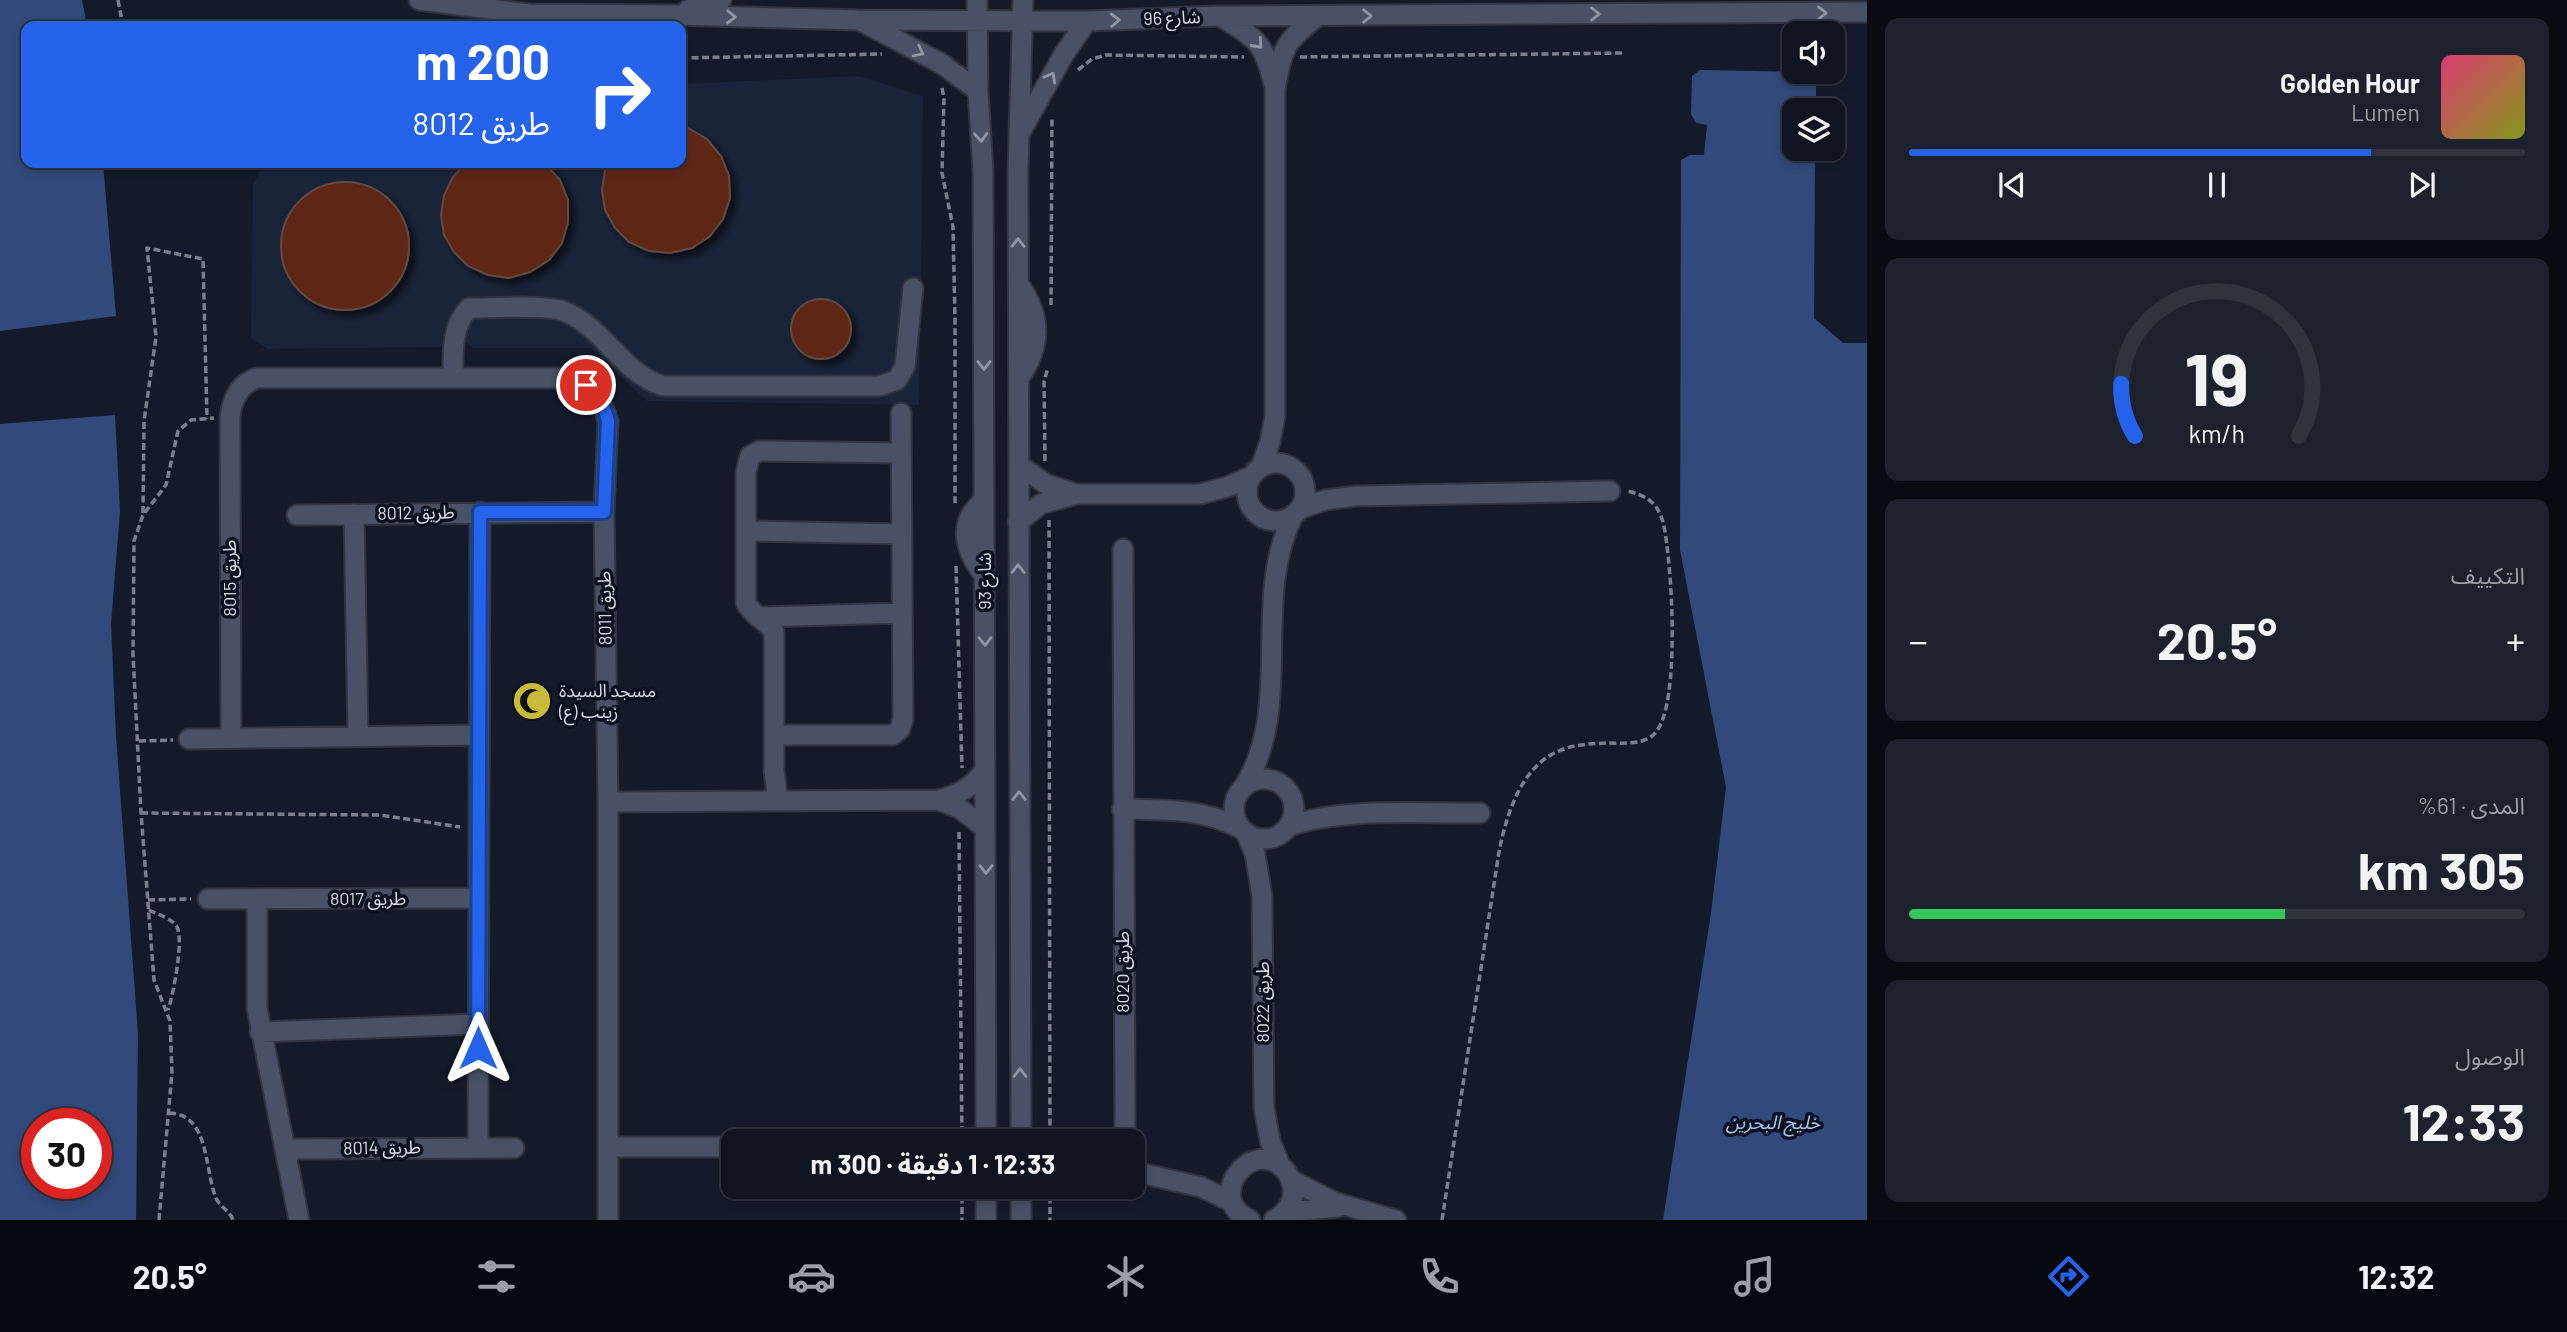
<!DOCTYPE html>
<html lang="ar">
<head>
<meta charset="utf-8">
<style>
	body { margin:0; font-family:Barlow,"Noto Sans Arabic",sans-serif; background:#1c212d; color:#f1f3f6; direction:rtl; height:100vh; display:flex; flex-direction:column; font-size:26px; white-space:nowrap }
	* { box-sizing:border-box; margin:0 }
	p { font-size:23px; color:#9b9ea5 }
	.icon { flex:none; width:38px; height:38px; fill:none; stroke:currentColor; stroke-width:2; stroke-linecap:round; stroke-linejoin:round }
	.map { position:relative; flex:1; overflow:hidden; direction:ltr }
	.side { display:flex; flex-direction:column; gap:18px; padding:18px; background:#080b12; width:700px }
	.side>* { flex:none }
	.guide { position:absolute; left:21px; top:21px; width:665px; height:147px; border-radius:14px; box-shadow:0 4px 10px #0003,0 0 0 2px #2e333e; direction:rtl; background:#2563eb; color:#fff; overflow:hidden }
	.fabs { position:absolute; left:1782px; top:21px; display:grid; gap:14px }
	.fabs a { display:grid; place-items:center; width:63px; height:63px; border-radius:14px; background:#0e1420; box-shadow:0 4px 10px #0003,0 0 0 2px #2e333e; font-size:35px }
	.speed { position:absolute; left:21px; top:1108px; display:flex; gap:14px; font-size:35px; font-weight:700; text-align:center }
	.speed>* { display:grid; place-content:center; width:91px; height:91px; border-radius:50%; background:#0e1420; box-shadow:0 4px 10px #0003,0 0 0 2px #2e333e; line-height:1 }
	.speed .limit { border:10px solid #d22; background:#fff; color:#111 }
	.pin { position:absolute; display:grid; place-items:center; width:60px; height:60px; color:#fff; margin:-30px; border:4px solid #fff; border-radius:50%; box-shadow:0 2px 7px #0007 }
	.me { position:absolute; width:77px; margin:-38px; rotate:0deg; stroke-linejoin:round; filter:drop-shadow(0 0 5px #0008) }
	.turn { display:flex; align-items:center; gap:24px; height:147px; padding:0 21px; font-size:32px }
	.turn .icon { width:91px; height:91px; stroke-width:2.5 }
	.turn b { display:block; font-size:49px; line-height:60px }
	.big { font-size:52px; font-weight:700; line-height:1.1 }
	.side .widget { flex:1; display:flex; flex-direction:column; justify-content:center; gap:10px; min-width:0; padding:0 24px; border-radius:14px; background:#1c212d }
	.side .dial { align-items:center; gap:0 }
	.dial svg { height:182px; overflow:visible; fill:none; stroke:#2e333e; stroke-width:7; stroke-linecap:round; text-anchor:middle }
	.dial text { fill:#f1f3f6; stroke:none }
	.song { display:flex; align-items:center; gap:21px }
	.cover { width:84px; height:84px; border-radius:10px; background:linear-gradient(135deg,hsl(340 70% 55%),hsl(70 70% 35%)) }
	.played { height:7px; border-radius:4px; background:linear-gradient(90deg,#2563eb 75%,#2e333e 75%) }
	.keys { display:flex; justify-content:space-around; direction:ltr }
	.heat { display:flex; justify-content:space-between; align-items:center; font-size:38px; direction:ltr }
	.charge { height:10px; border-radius:5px; background:linear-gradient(90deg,#34c759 61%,#2e333e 0) }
	.trip { position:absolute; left:721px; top:1129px; width:424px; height:70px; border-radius:14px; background:#0e1420; box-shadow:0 4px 10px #0003,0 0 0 2px #2e333e; font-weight:700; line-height:70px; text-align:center; direction:rtl }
	.tabs { display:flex; height:112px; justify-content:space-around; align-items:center; background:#06080d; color:#9b9ea5 }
	.tabs .icon { width:49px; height:49px }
	.tabs .current { color:#2563eb }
	.tabs b { font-size:32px; color:#f1f3f6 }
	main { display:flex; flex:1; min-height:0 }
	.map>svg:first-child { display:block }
</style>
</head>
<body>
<main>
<section class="side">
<div class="widget">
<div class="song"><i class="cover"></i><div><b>Golden Hour</b><p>Lumen</p></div></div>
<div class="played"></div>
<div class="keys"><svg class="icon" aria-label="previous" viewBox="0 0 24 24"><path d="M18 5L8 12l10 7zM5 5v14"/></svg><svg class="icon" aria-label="pause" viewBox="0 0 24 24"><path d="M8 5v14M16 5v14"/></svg><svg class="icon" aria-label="next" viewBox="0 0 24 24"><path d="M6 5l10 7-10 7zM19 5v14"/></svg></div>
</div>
<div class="widget dial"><svg viewBox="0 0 100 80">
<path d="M14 69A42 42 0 1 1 86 69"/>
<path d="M14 69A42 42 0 0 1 8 46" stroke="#2563eb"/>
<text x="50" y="56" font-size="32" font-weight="700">19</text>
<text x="50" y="72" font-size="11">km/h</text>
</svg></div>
<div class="widget"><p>التكييف</p>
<div class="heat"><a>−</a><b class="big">20.5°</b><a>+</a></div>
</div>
<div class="widget"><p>المدى · 61%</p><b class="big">305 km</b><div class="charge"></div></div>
<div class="widget"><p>الوصول</p><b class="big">12:33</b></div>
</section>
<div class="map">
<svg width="1867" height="1220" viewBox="0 0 1867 1220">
	<defs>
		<filter id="shadow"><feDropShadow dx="5.5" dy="5.5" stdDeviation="3.5" flood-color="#0009"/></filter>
	</defs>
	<rect width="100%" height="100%" fill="#131b2a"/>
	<path fill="#192439" d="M 859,76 L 923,96 L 919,405 L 647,401 L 591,348 L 473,348 L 465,341 L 454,340 L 439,347 L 268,349 L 251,338 L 253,185 L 264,163 L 681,163 L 681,84 Z"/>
	<path fill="#324a7b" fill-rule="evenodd" d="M 0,0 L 82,0 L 87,26 L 26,26 L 26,163 L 103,163 L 116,316 L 0,331 Z
		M 1700,70 L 1816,72 L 1816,110 L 1794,110 L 1794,149 L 1815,149 L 1814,318 L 1843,343 L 1867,343 L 1867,1220 L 1663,1220 L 1711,913 L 1726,787 L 1680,550 L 1681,160 L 1690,155 L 1704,155 L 1707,125 L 1696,123 L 1691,114 L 1692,76 Z
		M 115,415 L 120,511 L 111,624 L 116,736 L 138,1034 L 136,1220 L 0,1220 L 0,424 ZM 37,1124 L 96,1124 L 96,1183 L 37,1183 Z"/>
	<path fill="#5e2612" stroke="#604b43" stroke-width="2" filter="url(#shadow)" d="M 681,124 L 707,139 L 721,156 L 729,176 L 730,198 L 723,219 L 710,236 L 692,248 L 670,253 L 649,251 L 629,242 L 615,228 L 605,210 L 602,190 L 605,170 L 608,163 L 681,163 Z
		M 466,163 L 545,163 L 560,180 L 568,200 L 568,222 L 562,243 L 549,260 L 530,272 L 509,278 L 488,275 L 468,266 L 454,252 L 444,235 L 441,215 L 444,195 L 453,177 Z
		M281 246a64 64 0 1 1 128 0a64 64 0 1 1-128 0Z
		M791 329a30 30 0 1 1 60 0a30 30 0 1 1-60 0Z"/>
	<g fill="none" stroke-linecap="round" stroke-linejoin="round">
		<g stroke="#313541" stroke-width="23">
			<path id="minor" d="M 419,0 L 529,14 L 674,15 L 859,20 L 1087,21 L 1219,16 L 1867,12
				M 977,0 L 978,91 L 983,171 L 986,1141
				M 688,10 L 721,0
				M 1220,16 C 1254,38 1263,39 1273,81
				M 863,22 L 942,64 L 978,91
				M 1021,131 L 1064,54 L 1087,21
				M 453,378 C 453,353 451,327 469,308 C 491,308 542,305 560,310 C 602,323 618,371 663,386 L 879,386 L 897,380 L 905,366 L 913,288
				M 1019,378 C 1041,347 1042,318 1020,286
				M1247 492a29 29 0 1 1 58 0a29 29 0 1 1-58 0Z
				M 1019,465 L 1046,484 L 1076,494
				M 1261,467 L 1270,442 L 1275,416 L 1275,89 C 1283,47 1284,42 1318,16
				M 984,499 C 980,504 973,510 970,517 C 960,538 972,561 985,576
				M 1300,509 L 1325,500 L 1356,496 L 1610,491
				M 354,514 L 358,736
				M 297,515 L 604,512
				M 1018,522 L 1041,504 L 1077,494 L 1200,494 L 1227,487 L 1252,476
				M 746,531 L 902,534
				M 1123,549 L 1125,1135
				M 758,617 L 902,613
				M 775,735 L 893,735 L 900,729 L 903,719 L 901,413
				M 231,738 L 230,417 C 232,400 239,384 257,378 L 559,378 C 586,381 601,394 608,421 L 604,512 L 608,802 L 608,1220
				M 189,739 L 479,735
				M1234 809a30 30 0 1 1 60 0a30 30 0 1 1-60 0Z
				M 1245,785 C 1294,705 1251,599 1293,516
				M 938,800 L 959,808 L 985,828
				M 778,801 L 774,771 L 774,632 C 766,620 753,616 746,603 L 746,472 L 750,456 L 759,451 L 901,453
				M 608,802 L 938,800 C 959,795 972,787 985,770
				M 1122,809 C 1165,810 1200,808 1240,828
				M 1289,826 C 1344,807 1421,814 1480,813
				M 1247,835 L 1255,854 L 1262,896 L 1264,1108 L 1270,1141 L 1280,1165
				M 208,899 L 479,898
				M 257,899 L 257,1008 L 299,1220
				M 260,1032 L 478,1024
				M 1021,1141 L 1018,171 L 1023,0
				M 478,1147 L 480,512
				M 608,1147 L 733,1147
				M 285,1149 L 514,1148
				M 1132,1171 L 1201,1187 L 1232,1202
				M 1291,1180 L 1334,1202 L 1396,1220
				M 986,1186 L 986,1220
				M 1021,1186 L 1021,1220
				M 1286,1212 L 1338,1207
				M 1250,1220 C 1203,1198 1252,1135 1284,1169 C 1289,1175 1292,1181 1293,1189 C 1294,1203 1286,1213 1274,1220"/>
		</g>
		<path stroke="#79808c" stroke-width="3.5" stroke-dasharray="7 3.5" stroke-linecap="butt" d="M 118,0 L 123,26
			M 1300,57 L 1623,53
			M 681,58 L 882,54
			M 1078,70 L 1092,59 L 1106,55 L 1244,57
			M 942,88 L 944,98 L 942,173 L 953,227 L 955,319 L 955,506
			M 1051,305 L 1052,116
			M 1045,461 L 1044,381 L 1048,368
			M 143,513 L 144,421 L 156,337 L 147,248 L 203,259 L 207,419
			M 1049,520 L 1050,1141
			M 956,566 L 962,768
			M 139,741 L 173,740
			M 141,813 L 380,815 L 460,827
			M 959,832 L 962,1141
			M 148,900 L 191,899
			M 149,910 C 157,914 173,919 177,927 C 184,940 173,996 168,1010
			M 169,1113 C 210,1114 204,1169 216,1198 C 220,1207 230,1211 233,1220
			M 962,1186 L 962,1220
			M 1050,1186 L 1050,1220
			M 159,1220 L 172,1072 L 170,1021 L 154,980 L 141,813 L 133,654 L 134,541 L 143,515 L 166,485 L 178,431 L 191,420 L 214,418
			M 1442,1220 L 1499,852 C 1506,816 1521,766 1559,751 C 1574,744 1590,744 1606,743 C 1621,743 1640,745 1652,736 C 1680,716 1672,588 1668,555 C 1664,522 1664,498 1626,491"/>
		<use href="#minor" stroke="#485264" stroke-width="19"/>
	</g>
	<defs><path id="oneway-chevron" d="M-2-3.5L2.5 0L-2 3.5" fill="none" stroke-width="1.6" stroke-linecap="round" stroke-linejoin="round" transform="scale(1.75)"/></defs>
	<g stroke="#8f97a5">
		<use href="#oneway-chevron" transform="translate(1822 13)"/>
		<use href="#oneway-chevron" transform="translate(1595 14)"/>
		<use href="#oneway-chevron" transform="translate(1367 16)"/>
		<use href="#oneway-chevron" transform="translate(731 17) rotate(2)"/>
		<use href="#oneway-chevron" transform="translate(1115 20) rotate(-2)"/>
		<use href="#oneway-chevron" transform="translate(1258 44) rotate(48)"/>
		<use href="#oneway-chevron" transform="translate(919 52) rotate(27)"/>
		<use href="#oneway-chevron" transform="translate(1051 77) rotate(-61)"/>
		<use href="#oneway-chevron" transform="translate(981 137) rotate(87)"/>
		<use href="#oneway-chevron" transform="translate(1018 243) rotate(-90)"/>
		<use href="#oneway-chevron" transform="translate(984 365) rotate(90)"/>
		<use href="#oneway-chevron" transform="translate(1018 569) rotate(-90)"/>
		<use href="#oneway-chevron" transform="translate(985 641) rotate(90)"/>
		<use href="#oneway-chevron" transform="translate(1019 796) rotate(-90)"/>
		<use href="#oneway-chevron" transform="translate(986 869) rotate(90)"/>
		<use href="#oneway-chevron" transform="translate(1020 1073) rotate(-90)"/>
	</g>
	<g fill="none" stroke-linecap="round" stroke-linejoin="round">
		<g stroke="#184099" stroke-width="18">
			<path id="route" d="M 478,1048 L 480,512 L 604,512 L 608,421 C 604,405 598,396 586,385"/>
		</g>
		<use href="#route" stroke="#2563eb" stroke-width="12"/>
	</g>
	<defs>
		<g id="mosque-disc" transform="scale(2.0125)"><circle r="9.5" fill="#c9bb3a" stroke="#0a1220"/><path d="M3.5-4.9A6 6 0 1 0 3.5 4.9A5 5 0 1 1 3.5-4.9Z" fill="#111"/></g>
	</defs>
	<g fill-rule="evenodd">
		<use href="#mosque-disc" x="532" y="701"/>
	</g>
	<g text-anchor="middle" stroke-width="7" stroke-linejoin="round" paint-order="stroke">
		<g font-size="18" fill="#d6dce6" stroke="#0a1220">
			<text transform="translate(1172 18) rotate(-2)" y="6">شارع 96</text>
			<text transform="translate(416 513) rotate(-1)" y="6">طريق 8012</text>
			<text transform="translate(230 578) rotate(-90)" y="6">طريق 8015</text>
			<text transform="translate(985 581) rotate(-90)" y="6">شارع 93</text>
			<text transform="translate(605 608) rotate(-91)" y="6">طريق 8011</text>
			<text x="368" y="905">طريق 8017</text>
			<text transform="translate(1123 972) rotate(-90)" y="6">طريق 8020</text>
			<text transform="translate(1263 1002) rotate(-90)" y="6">طريق 8022</text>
			<text transform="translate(382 1148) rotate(-1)" y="6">طريق 8014</text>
		</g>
		<g font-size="18" fill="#d6dce6" stroke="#0a1220" text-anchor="start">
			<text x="559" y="697">مسجد السيدة<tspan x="559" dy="21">زينب (ع)</tspan></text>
		</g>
		<g font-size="19" font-style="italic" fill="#aac2f0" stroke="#0a1220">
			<text x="1773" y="1129">خليج البحرين</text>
		</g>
	</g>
</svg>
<div class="fabs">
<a><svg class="icon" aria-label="sound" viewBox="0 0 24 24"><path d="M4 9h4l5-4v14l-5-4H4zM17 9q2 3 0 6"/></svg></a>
<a><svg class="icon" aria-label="layers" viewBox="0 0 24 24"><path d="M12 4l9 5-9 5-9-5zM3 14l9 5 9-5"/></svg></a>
</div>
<div class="speed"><div class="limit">30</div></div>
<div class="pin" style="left:586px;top:385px;background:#d93025"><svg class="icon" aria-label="arrive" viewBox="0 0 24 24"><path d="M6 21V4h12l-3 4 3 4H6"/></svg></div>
<svg class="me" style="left:478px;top:1048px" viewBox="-20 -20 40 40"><path d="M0-17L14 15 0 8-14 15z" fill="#2563eb" stroke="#fff" stroke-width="4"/></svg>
<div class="trip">12:33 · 1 دقيقة · 300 m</div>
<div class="guide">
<div class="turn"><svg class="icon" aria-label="right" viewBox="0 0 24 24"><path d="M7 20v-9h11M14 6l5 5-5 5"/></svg><div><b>200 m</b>طريق 8012</div></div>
</div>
</div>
</main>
<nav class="tabs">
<b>12:32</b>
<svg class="icon current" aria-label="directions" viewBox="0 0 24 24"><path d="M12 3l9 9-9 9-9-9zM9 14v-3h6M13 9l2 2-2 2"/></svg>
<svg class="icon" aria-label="music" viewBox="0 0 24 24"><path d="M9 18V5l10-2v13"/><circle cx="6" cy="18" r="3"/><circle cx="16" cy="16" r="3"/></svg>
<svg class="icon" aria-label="phone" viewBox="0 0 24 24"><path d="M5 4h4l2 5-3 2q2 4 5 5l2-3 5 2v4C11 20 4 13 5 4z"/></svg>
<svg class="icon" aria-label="climate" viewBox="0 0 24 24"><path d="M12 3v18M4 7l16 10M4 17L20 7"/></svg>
<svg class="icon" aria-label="car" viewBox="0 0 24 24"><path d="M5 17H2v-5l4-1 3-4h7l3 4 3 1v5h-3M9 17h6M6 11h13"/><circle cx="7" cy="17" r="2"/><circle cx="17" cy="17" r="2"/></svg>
<svg class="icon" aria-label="filters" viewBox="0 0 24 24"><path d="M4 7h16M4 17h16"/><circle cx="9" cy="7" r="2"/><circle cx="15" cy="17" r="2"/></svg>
<b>20.5°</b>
</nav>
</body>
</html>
